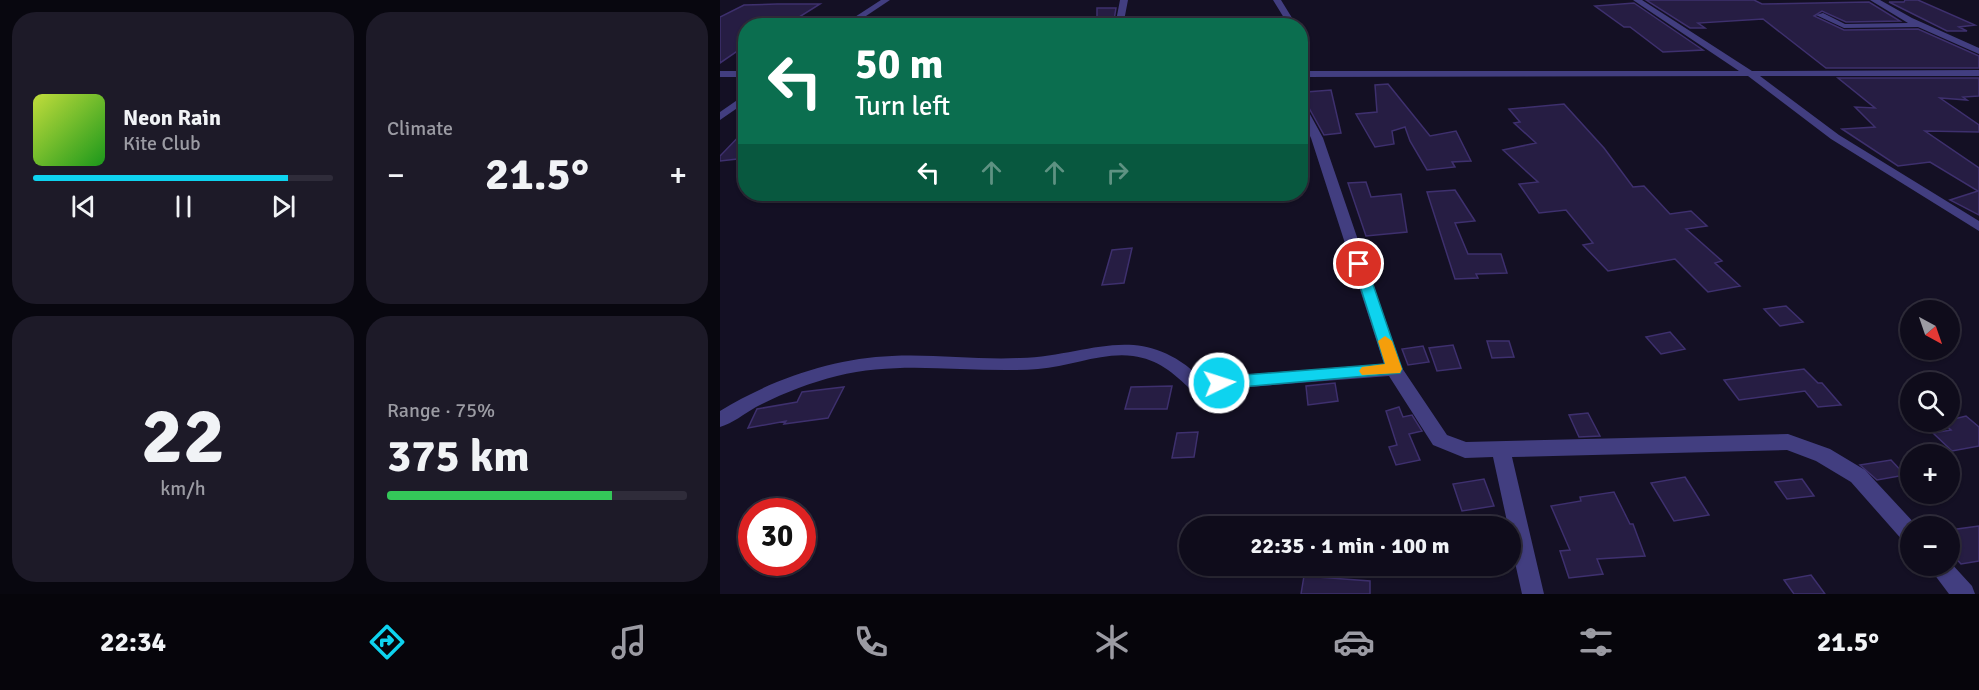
<!DOCTYPE html>
<html lang="en">
<head>
<meta charset="utf-8">
<style>
	body { margin:0; font-family:Signika,sans-serif; background:#1d1a28; color:#f1f3f6; height:100vh; display:flex; flex-direction:column; font-size:22px; white-space:nowrap }
	* { box-sizing:border-box; margin:0 }
	p { font-size:20px; color:#9b9ba3 }
	.icon { flex:none; width:33px; height:33px; fill:none; stroke:currentColor; stroke-width:2; stroke-linecap:round; stroke-linejoin:round }
	.map { position:relative; flex:1; overflow:hidden }
	.panel { display:flex; flex-direction:column; gap:12px; padding:12px; background:#08070f; width:720px }
	.panel>* { flex:none }
	.guide { position:absolute; left:18px; top:18px; width:570px; height:183px; border-radius:24px; box-shadow:0 2px 4px #0004,0 0 0 2px #2f2c3a; background:#0b6e4f; color:#fff; overflow:hidden }
	.needle { width:39px; rotate:140deg }
	.buttons { position:absolute; left:1180px; top:300px; display:grid; gap:12px }
	.buttons a { display:grid; place-items:center; width:60px; height:60px; border-radius:50%; background:#0f0c1b; box-shadow:0 2px 4px #0004,0 0 0 2px #2f2c3a; font-size:30px }
	.speed { position:absolute; left:18px; top:498px; display:flex; gap:12px; font-size:30px; font-weight:700; text-align:center }
	.speed>* { display:grid; place-content:center; width:78px; height:78px; border-radius:50%; background:#0f0c1b; box-shadow:0 2px 4px #0004,0 0 0 2px #2f2c3a; line-height:1 }
	.speed .limit { border:9px solid #d22; background:#fff; color:#111 }
	.pin { position:absolute; display:grid; place-items:center; width:51px; height:51px; color:#fff; margin:-26px; border:3px solid #fff; border-radius:50%; box-shadow:0 2px 6px #0007 }
	.me { position:absolute; width:66px; margin:-33px; rotate:86deg; stroke-linejoin:round; filter:drop-shadow(0 0 4px #0008) }
	.turn { display:flex; align-items:center; gap:21px; height:126px; padding:0 18px; font-size:27px }
	.turn .icon { width:78px; height:78px; stroke-width:2.5 }
	.turn b { display:block; font-size:42px; line-height:51px }
	.lanes { display:flex; align-items:center; height:57px; padding:0 18px; background:#0003; justify-content:center; gap:30px; direction:ltr }
	.lanes .off { opacity:.35 }
	.big { font-size:45px; font-weight:700; line-height:1.1 }
	.panel .card { flex:1; display:flex; flex-direction:column; justify-content:center; gap:9px; min-width:0; padding:0 21px; border-radius:24px; background:#1d1a28 }
	.panel .dial { align-items:center; gap:0 }
	.dial b { font-size:78px; line-height:1 }
	.song { display:flex; align-items:center; gap:18px }
	.cover { width:72px; height:72px; border-radius:9px; background:linear-gradient(135deg,hsl(70 70% 55%),hsl(120 70% 35%)) }
	.played { height:6px; border-radius:3px; background:linear-gradient(90deg,#0ed3ef 85%,#2f2c3a 85%) }
	.keys { display:flex; justify-content:space-around; direction:ltr }
	.heat { display:flex; justify-content:space-between; align-items:center; font-size:33px; direction:ltr }
	.charge { height:9px; border-radius:4px; background:linear-gradient(90deg,#34c759 75%,#2f2c3a 0) }
	.panel .tiles { flex:1; display:grid; gap:12px; grid-template-columns:repeat(2,1fr) }
	.trip { position:absolute; left:459px; top:516px; width:342px; height:60px; border-radius:30px; background:#0f0c1b; box-shadow:0 2px 4px #0004,0 0 0 2px #2f2c3a; font-weight:700; line-height:60px; text-align:center }
	.menu { display:flex; height:96px; justify-content:space-around; align-items:center; background:#06050b; color:#9b9ba3 }
	.menu .icon { width:42px; height:42px }
	.menu .on { color:#0ed3ef }
	.menu b { font-size:27px; color:#f1f3f6 }
	main { display:flex; flex:1; min-height:0 }
	.map>svg:first-child { display:block }
</style>
</head>
<body>
<main>
<section class="panel">
<div class="tiles">
<div class="card">
<div class="song"><i class="cover"></i><div><b>Neon Rain</b><p>Kite Club</p></div></div>
<div class="played"></div>
<div class="keys"><svg class="icon" aria-label="previous" viewBox="0 0 24 24"><path d="M18 5L8 12l10 7zM5 5v14"/></svg><svg class="icon" aria-label="pause" viewBox="0 0 24 24"><path d="M8 5v14M16 5v14"/></svg><svg class="icon" aria-label="next" viewBox="0 0 24 24"><path d="M6 5l10 7-10 7zM19 5v14"/></svg></div>
</div>
<div class="card"><p>Climate</p>
<div class="heat"><a>−</a><b class="big">21.5°</b><a>+</a></div>
</div>
<div class="card dial"><b>22</b><p>km/h</p></div>
<div class="card"><p>Range · 75%</p><b class="big">375 km</b><div class="charge"></div></div>
</div>
</section>
<div class="map">
<svg width="1259" height="594" viewBox="0 0 1259 594">
	<rect width="100%" height="100%" fill="#141024"/>
	<path fill="#261d43" stroke="#3e306e" stroke-width="1.5" d="M 926,0 L 1034,0 L 1042,4 L 1149,2 L 1180,21 L 1126,22 L 1102,11 L 1094,16 L 1124,30 L 1198,29 L 1259,56 L 1259,68 L 1106,68 L 1043,19 L 978,23 L 985,28 L 970,28 Z
		M 1185,0 L 1198,0 L 1255,25 L 1239,27 L 1247,31 L 1227,31 L 1169,2 L 1184,2 Z
		M 914,3 L 983,50 L 943,52 L 910,27 L 904,27 L 875,6 Z
		M 57,4 L 100,4 L 65,26 L 26,26 L 26,45 L 0,63 L 0,17 L 24,5 Z
		M 377,8 L 396,8 L 393,26 L 377,26 Z
		M 1118,78 L 1259,78 L 1259,96 L 1243,97 L 1247,100 L 1220,98 L 1259,125 L 1259,132 L 1205,131 L 1259,168 L 1259,215 L 1230,200 L 1258,191 L 1210,162 L 1178,166 L 1122,129 L 1155,127 L 1135,107 L 1155,108 Z
		M 668,84 L 710,136 L 736,131 L 751,161 L 732,162 L 735,167 L 707,170 L 690,141 L 685,127 L 672,131 L 674,144 L 655,147 L 636,114 L 657,112 L 655,85 Z
		M 611,90 L 621,133 L 604,135 L 589,108 L 586,92 Z
		M 844,104 L 884,148 L 913,187 L 924,186 L 950,214 L 971,211 L 987,226 L 966,229 L 1002,261 L 995,263 L 1020,286 L 988,292 L 955,259 L 888,271 L 863,245 L 873,243 L 846,210 L 819,213 L 799,184 L 818,182 L 783,150 L 816,143 L 794,123 L 800,122 L 789,109 Z
		M 26,129 L 26,158 L 0,161 L 0,156 Z
		M 646,182 L 651,197 L 681,194 L 687,232 L 646,236 L 628,183 Z
		M 735,190 L 755,221 L 735,223 L 748,254 L 781,254 L 787,273 L 756,274 L 758,278 L 735,279 L 707,192 Z
		M 412,248 L 404,283 L 382,285 L 392,250 Z
		M 1066,306 L 1083,322 L 1060,326 L 1044,309 Z
		M 950,332 L 965,349 L 941,354 L 926,337 Z
		M 767,341 L 789,341 L 794,357 L 772,358 Z
		M 733,345 L 741,368 L 717,371 L 709,348 Z
		M 703,346 L 709,362 L 688,365 L 682,349 Z
		M 1084,369 L 1098,383 L 1102,383 L 1121,405 L 1098,407 L 1085,391 L 1019,400 L 1004,380 Z
		M 615,383 L 618,401 L 588,405 L 586,386 Z
		M 452,386 L 447,409 L 405,409 L 411,387 Z
		M 124,387 L 108,418 L 64,424 L 66,421 L 28,428 L 37,409 L 77,402 L 82,392 Z
		M 679,407 L 683,417 L 692,415 L 702,431 L 689,434 L 700,460 L 676,465 L 669,447 L 677,445 L 666,411 Z
		M 868,413 L 880,436 L 859,437 L 849,415 Z
		M 1246,416 L 1259,427 L 1259,446 L 1232,451 L 1213,433 L 1231,430 L 1222,422 Z
		M 478,432 L 474,457 L 452,458 L 457,433 Z
		M 1171,460 L 1185,475 L 1157,480 L 1140,465 Z
		M 965,477 L 989,515 L 954,521 L 931,483 Z
		M 764,479 L 774,506 L 742,511 L 733,484 Z
		M 1082,479 L 1094,496 L 1067,499 L 1055,482 Z
		M 894,492 L 910,524 L 913,524 L 925,556 L 877,559 L 883,574 L 849,578 L 840,551 L 850,550 L 831,506 L 861,501 L 860,497 Z
		M 1259,526 L 1259,561 L 1241,564 L 1230,552 L 1230,530 Z
		M 1091,575 L 1105,594 L 1074,594 L 1064,580 Z
		M 584,576 L 650,581 L 650,594 L 581,594 Z"/>
	<g fill="none" stroke-linecap="round" stroke-linejoin="round">
		<path fill="#423e80" fill-rule="evenodd" d="M 161,0 L 170,0 L 131,26 L 121,26 Z
			M 400,0 L 408,0 L 403,26 L 395,26 Z
			M 553,0 L 561,0 L 577,26 L 569,26 Z
			M 913,0 L 922,0 L 1032,71 L 1259,70 L 1259,76 L 1040,76 L 1119,135 L 1259,221 L 1259,231 L 1111,139 L 1028,76 L 580,77 L 580,71 L 1019,71 Z
			M 1150,0 L 1160,0 L 1192,18 L 1259,48 L 1259,54 L 1198,27 L 1124,28 L 1096,15 L 1103,13 L 1125,24 L 1188,23 Z
			M 0,71 L 26,71 L 26,77 L 0,77 Z
			M 26,94 L 26,102 L 0,120 L 0,112 Z
			M 580,102 L 585,105 L 603,138 L 682,368 L 727,435 L 746,442 L 1068,434 L 1110,449 L 1145,470 L 1197,526 L 1191,526 L 1191,545 L 1184,542 L 1131,482 L 1096,461 L 1067,450 L 792,457 L 824,594 L 802,594 L 790,540 L 790,526 L 788,526 L 773,457 L 745,458 L 713,445 L 669,376 L 477,391 L 471,390 C 454,373 437,359 413,356 C 381,352 350,367 318,369 C 251,374 183,359 117,376 C 89,383 61,394 36,407 C 24,414 13,423 0,427 L 0,411 C 50,380 113,358 172,356 C 215,354 257,360 300,358 C 371,356 419,319 481,378 L 664,364 L 591,138 L 580,116 Z
			M 1230,562 L 1252,586 L 1255,594 L 1229,594 L 1208,566 L 1230,566 Z"/>
	</g>
	<path fill="#0ed3ef" stroke="#09899b" stroke-width="1.5" d="M 639,260 L 646,264 L 682,369 L 680,373 L 499,389 L 494,387 L 491,383 L 494,379 L 499,377 L 665,364 L 633,264 Z"/>
	<path fill="#f59e0b" d="M 665,336 L 672,341 L 682,369 L 680,373 L 642,375 L 639,371 L 642,367 L 665,364 L 658,341 Z"/>
</svg>
<div class="buttons">
<a><svg class="needle" viewBox="-14 -14 28 28"><path d="M0-13l5 13h-10z" fill="#e53935"/><path d="M0 13l5-13h-10z" fill="#9b9ba3"/></svg></a>
<a><svg class="icon" aria-label="search" viewBox="0 0 24 24"><circle cx="10" cy="10" r="6"/><path d="M15 15l6 6"/></svg></a>
<a>+</a>
<a>−</a>
</div>
<div class="speed"><div class="limit">30</div></div>
<div class="pin" style="left:639px;top:264px;background:#d93025"><svg class="icon" aria-label="arrive" viewBox="0 0 24 24"><path d="M6 21V4h12l-3 4 3 4H6"/></svg></div>
<svg class="me" style="left:499px;top:383px" viewBox="-20 -20 40 40"><circle r="17" fill="#0ed3ef" stroke="#fff" stroke-width="3"/><path d="M0-11L8 9 0 5-8 9z" fill="#fff"/></svg>
<div class="trip">22:35 · 1 min · 100 m</div>
<div class="guide">
<div class="turn"><svg class="icon" aria-label="left" viewBox="0 0 24 24"><path d="M17 20v-9H6M10 6l-5 5 5 5"/></svg><div><b>50 m</b>Turn left</div></div>
<div class="lanes"><svg class="icon" aria-label="left" viewBox="0 0 24 24"><path d="M17 20v-9H6M10 6l-5 5 5 5"/></svg><svg class="icon off" aria-label="ahead" viewBox="0 0 24 24"><path d="M12 20V5M6 11l6-6 6 6"/></svg><svg class="icon off" aria-label="ahead" viewBox="0 0 24 24"><path d="M12 20V5M6 11l6-6 6 6"/></svg><svg class="icon off" aria-label="right" viewBox="0 0 24 24"><path d="M7 20v-9h11M14 6l5 5-5 5"/></svg></div>
</div>
</div>
</main>
<nav class="menu">
<b>22:34</b>
<svg class="icon on" aria-label="directions" viewBox="0 0 24 24"><path d="M12 3l9 9-9 9-9-9zM9 14v-3h6M13 9l2 2-2 2"/></svg>
<svg class="icon" aria-label="music" viewBox="0 0 24 24"><path d="M9 18V5l10-2v13"/><circle cx="6" cy="18" r="3"/><circle cx="16" cy="16" r="3"/></svg>
<svg class="icon" aria-label="phone" viewBox="0 0 24 24"><path d="M5 4h4l2 5-3 2q2 4 5 5l2-3 5 2v4C11 20 4 13 5 4z"/></svg>
<svg class="icon" aria-label="climate" viewBox="0 0 24 24"><path d="M12 3v18M4 7l16 10M4 17L20 7"/></svg>
<svg class="icon" aria-label="car" viewBox="0 0 24 24"><path d="M5 17H2v-5l4-1 3-4h7l3 4 3 1v5h-3M9 17h6M6 11h13"/><circle cx="7" cy="17" r="2"/><circle cx="17" cy="17" r="2"/></svg>
<svg class="icon" aria-label="filters" viewBox="0 0 24 24"><path d="M4 7h16M4 17h16"/><circle cx="9" cy="7" r="2"/><circle cx="15" cy="17" r="2"/></svg>
<b>21.5°</b>
</nav>
</body>
</html>
